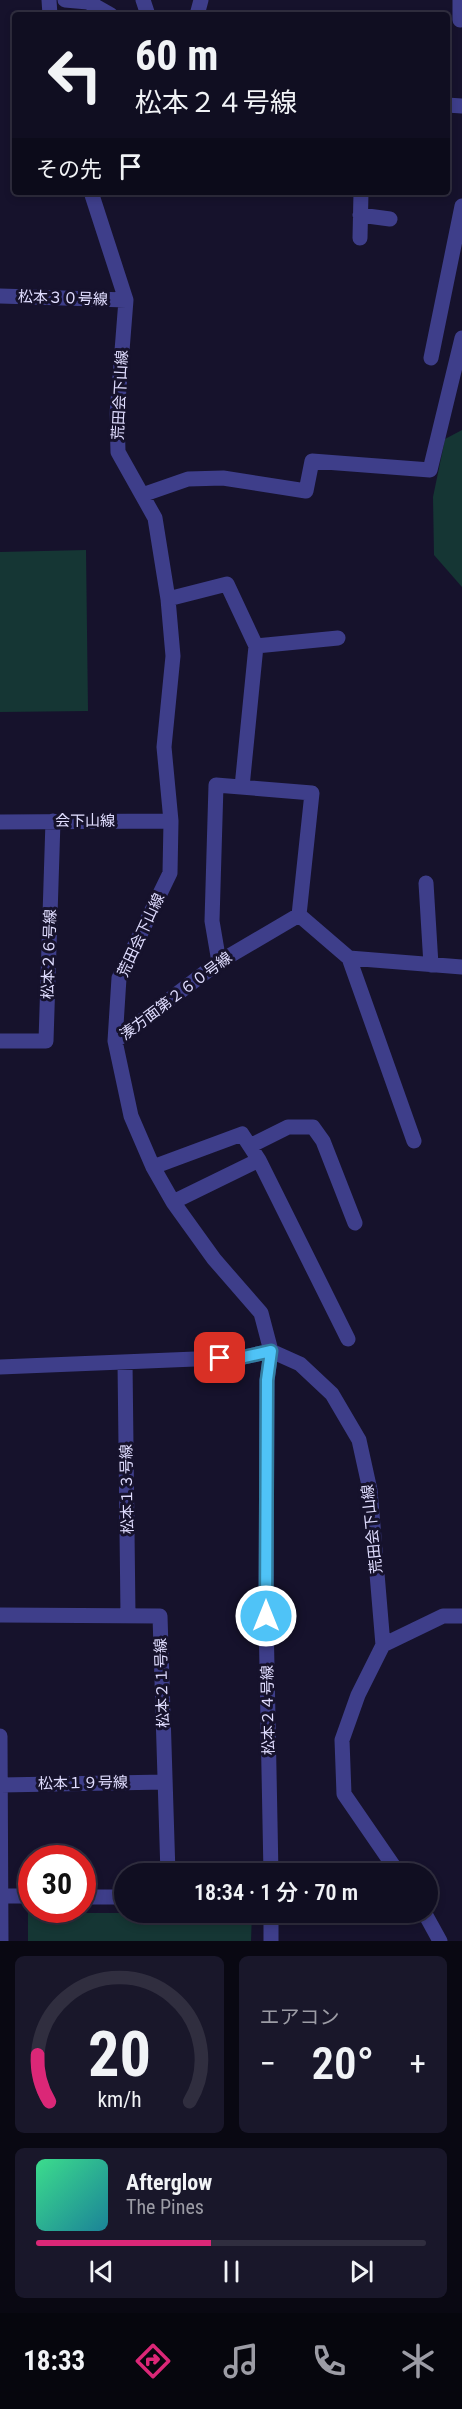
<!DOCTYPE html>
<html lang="ja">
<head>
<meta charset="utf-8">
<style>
	body { margin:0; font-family:"Roboto Condensed","Noto Sans JP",sans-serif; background:#19172a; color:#f1f3f6; height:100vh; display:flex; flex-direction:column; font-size:22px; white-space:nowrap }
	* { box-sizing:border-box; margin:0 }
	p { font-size:20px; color:#9c9ca5 }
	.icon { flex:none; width:33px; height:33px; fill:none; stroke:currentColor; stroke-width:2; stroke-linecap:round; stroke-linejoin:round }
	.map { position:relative; height:1941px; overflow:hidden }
	.side { display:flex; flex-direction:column; gap:15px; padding:15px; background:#090812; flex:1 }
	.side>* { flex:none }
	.guide { position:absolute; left:12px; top:12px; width:438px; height:183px; border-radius:6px; box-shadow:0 3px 9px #0003,0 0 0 2px #302e3f; background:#100e21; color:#f1f3f6; overflow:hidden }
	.speed { position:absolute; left:18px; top:1845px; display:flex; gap:12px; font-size:30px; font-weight:700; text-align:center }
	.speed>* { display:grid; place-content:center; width:78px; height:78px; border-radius:50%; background:#100e21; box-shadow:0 3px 9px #0003,0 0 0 2px #302e3f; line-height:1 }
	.speed .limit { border:9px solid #d22; background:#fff; color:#111 }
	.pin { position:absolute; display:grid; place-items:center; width:51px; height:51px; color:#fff; margin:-26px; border-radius:12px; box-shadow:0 3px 9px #0006 }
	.me { position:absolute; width:66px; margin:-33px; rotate:0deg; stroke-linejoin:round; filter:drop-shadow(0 0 4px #0008) }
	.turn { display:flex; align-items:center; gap:21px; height:126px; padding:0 24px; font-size:27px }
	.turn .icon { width:78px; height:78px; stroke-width:2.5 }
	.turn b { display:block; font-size:42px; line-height:51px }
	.then { display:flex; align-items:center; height:57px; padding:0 24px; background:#0003; gap:12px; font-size:22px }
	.big { font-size:45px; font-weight:600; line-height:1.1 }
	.side .card { flex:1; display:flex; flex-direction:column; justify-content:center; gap:9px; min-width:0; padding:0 21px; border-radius:9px; background:#19172a }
	.side .dial { align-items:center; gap:0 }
	.dial svg { height:156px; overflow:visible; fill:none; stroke:#302e3f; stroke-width:7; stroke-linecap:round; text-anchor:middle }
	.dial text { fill:#f1f3f6; stroke:none }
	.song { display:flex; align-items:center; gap:18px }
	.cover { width:72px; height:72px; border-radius:9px; background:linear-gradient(135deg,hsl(150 70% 55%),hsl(190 70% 35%)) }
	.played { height:6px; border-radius:3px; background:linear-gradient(90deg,#db2777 45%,#302e3f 45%) }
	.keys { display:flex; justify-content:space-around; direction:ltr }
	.heat { display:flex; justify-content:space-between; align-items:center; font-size:33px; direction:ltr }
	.side .tiles { flex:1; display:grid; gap:15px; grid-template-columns:1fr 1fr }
	.card:last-child { grid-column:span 2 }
	.trip { position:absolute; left:114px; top:1863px; width:324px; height:60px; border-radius:30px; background:#100e21; box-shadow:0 3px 9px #0003,0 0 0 2px #302e3f; font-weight:600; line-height:60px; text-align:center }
	.menu { display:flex; height:96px; justify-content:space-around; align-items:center; background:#06060d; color:#9c9ca5 }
	.menu .icon { width:42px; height:42px }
	.menu .on { color:#db2777 }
	.menu b { font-size:27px; color:#f1f3f6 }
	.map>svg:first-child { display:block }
</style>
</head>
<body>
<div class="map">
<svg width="462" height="1941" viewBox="0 0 462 1941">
	<rect width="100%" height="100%" fill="#16122c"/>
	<path fill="#153634" d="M 462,430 L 462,587 L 434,555 L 433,497 L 445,439 Z
		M 86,550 L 88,711 L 0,712 L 0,552 Z
		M 28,1913 L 252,1913 L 251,1941 L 28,1941 Z"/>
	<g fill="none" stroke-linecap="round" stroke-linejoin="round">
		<path stroke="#3e3e8a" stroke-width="15" d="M 49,0 L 50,15
			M 65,0 L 88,2 L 111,15
			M 143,0 L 148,15
			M 460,0 L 460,20
			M 197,15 L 201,0
			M 447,105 L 462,106
			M 91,192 L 126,300 L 117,414 L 118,452 L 155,518 L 168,599 L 173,656 L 164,747 L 171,821 L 170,873 L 119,978 L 115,1041 L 131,1116 L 153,1167 L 173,1202 L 214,1259 L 261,1313 L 271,1351 L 300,1364 L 332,1394 L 359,1440 L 370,1490 L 383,1645 L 358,1695 L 342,1740 L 344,1794 L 399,1874
			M 360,215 L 390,219
			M 360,238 L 361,192
			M 0,296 L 126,300
			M 431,358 L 462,206
			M 142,495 L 188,479 L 223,478 L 306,491 L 312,461 L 430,470 L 462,338
			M 168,599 L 227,584 L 256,646 L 242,787
			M 256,646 L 338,638
			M 0,822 L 171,821
			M 426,883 L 431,965
			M 349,958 L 414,1141
			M 219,962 L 212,921 L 216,785 L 312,793 L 299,915
			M 0,1041 L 46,1041 L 53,821
			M 115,1041 L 219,962 L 299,915 L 349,958 L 462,967
			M 252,1145 L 288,1127 L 313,1127 L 323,1141 L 355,1223
			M 153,1167 L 242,1134 L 259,1160 L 348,1339
			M 173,1202 L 259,1160
			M 125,1362 L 128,1615
			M 0,1367 L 244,1357 L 271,1351 L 267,1381 L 266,1616 L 271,1874
			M 0,1615 L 160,1616 L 168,1874
			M 383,1645 L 443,1616 L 462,1616
			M 0,1736 L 1,1941
			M 1,1785 L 165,1782
			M 0,1896 L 32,1896
			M 82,1897 L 124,1897
			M 424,1912 L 440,1941
			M 271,1941 L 271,1912"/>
	</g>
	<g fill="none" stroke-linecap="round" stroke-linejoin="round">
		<g stroke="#337fa1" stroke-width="15">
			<path id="route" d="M 220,1358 L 244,1357 L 271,1351 L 267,1380 L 266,1616"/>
		</g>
		<use href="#route" stroke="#4fc3f7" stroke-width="10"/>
	</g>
	<g text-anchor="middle" stroke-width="6" stroke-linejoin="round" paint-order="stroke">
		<g font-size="15" fill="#e0ddff" stroke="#16122c">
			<text transform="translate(63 298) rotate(2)" y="5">松本３０号線</text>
			<text transform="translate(120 395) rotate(-87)" y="5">荒田会下山線</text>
			<text x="85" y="826">会下山線</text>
			<text transform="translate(141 935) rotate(-65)" y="5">荒田会下山線</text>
			<text transform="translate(49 954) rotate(-88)" y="5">松本２６号線</text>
			<text transform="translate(176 996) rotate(-37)" y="5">湊方面第２６０号線</text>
			<text transform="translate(127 1489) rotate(-91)" y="5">松本１３号線</text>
			<text transform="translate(372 1529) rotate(-96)" y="5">荒田会下山線</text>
			<text transform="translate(162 1683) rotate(-92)" y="5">松本２１号線</text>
			<text transform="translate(268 1710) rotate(-91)" y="5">松本２４号線</text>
			<text transform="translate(83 1783) rotate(-1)" y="5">松本１９号線</text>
		</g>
	</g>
</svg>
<div class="speed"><div class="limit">30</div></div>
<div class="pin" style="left:220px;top:1358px;background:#d93025"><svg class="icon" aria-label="arrive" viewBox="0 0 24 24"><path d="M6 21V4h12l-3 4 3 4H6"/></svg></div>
<svg class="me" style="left:266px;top:1616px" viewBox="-20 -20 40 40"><circle r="17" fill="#4fc3f7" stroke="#fff" stroke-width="3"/><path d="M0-11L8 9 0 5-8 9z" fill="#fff"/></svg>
<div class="trip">18:34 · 1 分 · 70 m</div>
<div class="guide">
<div class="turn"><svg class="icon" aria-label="left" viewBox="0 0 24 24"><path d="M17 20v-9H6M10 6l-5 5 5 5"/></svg><div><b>60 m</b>松本２４号線</div></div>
<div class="then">その先<svg class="icon" aria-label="arrive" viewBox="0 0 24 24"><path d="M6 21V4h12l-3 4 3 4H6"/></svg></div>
</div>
</div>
<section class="side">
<div class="tiles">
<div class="card dial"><svg viewBox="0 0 100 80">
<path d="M14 69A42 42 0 1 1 86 69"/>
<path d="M14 69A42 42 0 0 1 8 45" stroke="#db2777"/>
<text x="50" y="56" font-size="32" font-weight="700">20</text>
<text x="50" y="72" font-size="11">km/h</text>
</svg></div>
<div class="card"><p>エアコン</p>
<div class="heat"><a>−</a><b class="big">20°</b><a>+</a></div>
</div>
<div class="card">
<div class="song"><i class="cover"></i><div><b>Afterglow</b><p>The Pines</p></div></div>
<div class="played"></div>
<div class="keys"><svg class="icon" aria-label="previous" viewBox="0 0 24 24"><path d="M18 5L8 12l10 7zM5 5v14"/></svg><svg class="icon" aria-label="pause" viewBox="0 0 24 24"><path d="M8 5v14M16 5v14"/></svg><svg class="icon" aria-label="next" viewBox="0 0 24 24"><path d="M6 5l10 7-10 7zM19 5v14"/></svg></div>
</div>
</div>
</section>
<nav class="menu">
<b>18:33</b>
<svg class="icon on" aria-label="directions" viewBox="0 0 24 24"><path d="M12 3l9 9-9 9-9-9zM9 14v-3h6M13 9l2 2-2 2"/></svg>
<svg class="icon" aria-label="music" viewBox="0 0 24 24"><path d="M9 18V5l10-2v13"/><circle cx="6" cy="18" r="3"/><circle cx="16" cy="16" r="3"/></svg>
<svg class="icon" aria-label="phone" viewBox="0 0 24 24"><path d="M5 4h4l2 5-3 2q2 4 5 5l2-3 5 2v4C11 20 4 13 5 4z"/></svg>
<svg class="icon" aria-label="climate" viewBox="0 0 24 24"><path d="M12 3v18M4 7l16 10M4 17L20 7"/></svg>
</nav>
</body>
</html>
